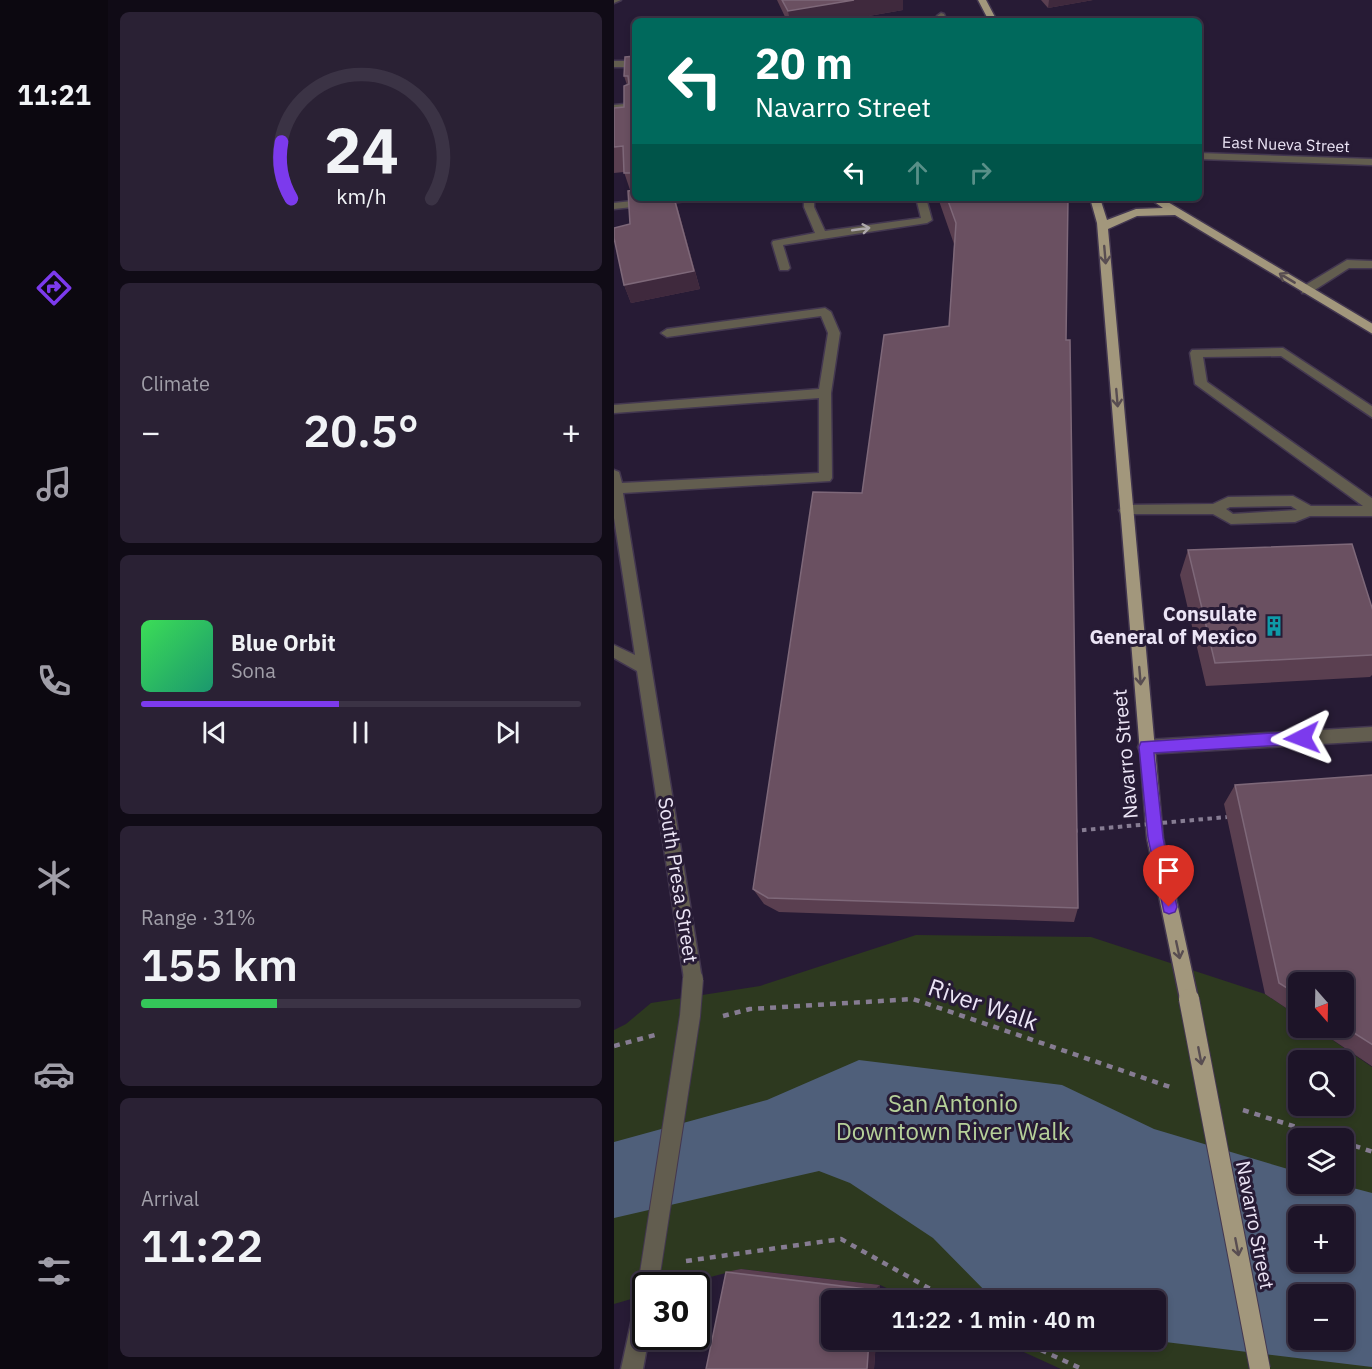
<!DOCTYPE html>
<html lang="en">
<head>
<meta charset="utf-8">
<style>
	body { margin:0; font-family:"IBM Plex Sans",sans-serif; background:#2a2134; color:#f1f3f6; height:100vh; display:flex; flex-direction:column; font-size:22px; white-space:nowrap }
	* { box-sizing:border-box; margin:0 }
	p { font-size:20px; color:#a09ea8 }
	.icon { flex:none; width:33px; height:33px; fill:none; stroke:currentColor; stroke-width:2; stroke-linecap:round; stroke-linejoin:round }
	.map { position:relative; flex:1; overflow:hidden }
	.drawer { display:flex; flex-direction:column; gap:12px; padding:12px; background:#100b16; width:506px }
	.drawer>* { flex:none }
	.hud { position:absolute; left:18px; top:18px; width:570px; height:183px; border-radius:9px; box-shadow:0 3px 9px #0003,0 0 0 2px #3b3345; background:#00695c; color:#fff; overflow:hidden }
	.needle { width:39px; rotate:160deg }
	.controls { position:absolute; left:674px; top:972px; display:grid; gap:12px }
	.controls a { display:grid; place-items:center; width:66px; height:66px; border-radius:9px; background:#1d1428; box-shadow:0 3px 9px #0003,0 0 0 2px #3b3345; font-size:30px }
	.speed { position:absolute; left:18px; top:1272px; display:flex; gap:12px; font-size:30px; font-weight:700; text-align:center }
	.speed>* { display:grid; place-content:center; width:78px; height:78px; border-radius:50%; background:#1d1428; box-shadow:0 3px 9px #0003,0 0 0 2px #3b3345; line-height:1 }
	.speed .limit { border:3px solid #111; border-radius:9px; background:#fff; color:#111 }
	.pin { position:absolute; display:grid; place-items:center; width:51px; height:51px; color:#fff; margin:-62px -26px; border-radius:50% 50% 50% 0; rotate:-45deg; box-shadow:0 0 6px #0007 }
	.pin .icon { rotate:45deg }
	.me { position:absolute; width:66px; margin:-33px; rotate:267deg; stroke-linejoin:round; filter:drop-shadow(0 0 4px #0008) }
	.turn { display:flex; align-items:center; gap:21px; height:126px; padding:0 24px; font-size:27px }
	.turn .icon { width:78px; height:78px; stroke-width:2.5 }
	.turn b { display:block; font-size:42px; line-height:51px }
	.lanes { display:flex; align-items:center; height:57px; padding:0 24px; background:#0003; justify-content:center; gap:30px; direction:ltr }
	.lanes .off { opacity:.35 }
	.big { font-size:45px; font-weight:600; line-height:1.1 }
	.drawer .tile { flex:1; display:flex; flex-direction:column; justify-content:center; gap:9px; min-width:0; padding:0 21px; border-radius:9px; background:#2a2134 }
	.drawer .dial { align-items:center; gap:0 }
	.dial svg { height:156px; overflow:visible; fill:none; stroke:#3b3345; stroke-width:7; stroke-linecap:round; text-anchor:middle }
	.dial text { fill:#f1f3f6; stroke:none }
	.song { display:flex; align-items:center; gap:18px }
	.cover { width:72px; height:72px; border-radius:9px; background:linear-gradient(135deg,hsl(130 70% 55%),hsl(160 70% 35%)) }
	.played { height:6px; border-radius:3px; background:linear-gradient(90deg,#7c3aed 45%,#3b3345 45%) }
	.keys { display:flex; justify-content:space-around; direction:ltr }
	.heat { display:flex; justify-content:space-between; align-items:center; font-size:33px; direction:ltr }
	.charge { height:9px; border-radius:4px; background:linear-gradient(90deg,#34c759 31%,#3b3345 0) }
	.trip { position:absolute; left:207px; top:1290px; width:345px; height:60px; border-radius:9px; background:#1d1428; box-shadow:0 3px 9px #0003,0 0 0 2px #3b3345; font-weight:600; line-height:60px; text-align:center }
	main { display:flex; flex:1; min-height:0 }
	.menu { display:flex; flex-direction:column; width:108px; justify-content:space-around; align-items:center; background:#0c0810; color:#a09ea8 }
	.menu .icon { width:42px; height:42px }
	.menu .on { color:#7c3aed }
	.menu b { font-size:27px; color:#f1f3f6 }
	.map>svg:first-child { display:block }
</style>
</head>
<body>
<main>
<nav class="menu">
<b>11:21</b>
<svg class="icon on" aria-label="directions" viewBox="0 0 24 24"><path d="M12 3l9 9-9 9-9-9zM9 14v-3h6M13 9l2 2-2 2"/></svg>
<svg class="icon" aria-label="music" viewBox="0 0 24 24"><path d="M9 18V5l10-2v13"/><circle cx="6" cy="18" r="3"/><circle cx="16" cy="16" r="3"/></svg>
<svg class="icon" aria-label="phone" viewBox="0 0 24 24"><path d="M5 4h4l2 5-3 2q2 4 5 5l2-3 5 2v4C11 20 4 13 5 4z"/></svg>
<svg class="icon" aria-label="climate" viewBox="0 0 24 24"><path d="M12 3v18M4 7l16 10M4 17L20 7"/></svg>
<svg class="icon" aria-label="car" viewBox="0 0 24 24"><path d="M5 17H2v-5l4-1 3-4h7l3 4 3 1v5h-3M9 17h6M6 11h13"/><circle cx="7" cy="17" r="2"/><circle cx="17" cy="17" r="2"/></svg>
<svg class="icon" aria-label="filters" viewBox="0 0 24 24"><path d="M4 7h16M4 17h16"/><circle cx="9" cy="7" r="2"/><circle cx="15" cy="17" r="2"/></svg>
</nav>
<section class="drawer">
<div class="tile dial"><svg viewBox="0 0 100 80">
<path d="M14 69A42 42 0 1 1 86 69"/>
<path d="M14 69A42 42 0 0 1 9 40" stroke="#7c3aed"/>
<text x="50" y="56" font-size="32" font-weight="700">24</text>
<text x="50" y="72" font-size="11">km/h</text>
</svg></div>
<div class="tile"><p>Climate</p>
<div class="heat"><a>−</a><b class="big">20.5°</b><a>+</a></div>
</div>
<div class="tile">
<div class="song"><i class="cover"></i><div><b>Blue Orbit</b><p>Sona</p></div></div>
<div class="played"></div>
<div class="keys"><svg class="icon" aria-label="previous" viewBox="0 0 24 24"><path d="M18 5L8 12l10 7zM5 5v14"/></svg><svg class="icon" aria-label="pause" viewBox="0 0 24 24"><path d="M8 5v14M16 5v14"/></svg><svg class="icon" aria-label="next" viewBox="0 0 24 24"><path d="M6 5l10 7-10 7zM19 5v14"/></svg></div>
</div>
<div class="tile"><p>Range · 31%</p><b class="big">155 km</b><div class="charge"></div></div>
<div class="tile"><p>Arrival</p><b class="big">11:22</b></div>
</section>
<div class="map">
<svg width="759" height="1369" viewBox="0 0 759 1369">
	<rect width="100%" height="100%" fill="#271b35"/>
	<path fill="#2d391f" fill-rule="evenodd" d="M 302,935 L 477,937 L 651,994 L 684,1016 L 684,1028 L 701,1028 L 758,1067 L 758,1369 L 447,1369 L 383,1340 L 542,1340 L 542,1300 L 299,1300 L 266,1285 L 127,1269 L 66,1285 L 32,1286 L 31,1295 L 0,1304 L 0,1030 L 12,1024 L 37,1003 L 146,986 ZM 684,1060 L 729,1060 L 729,1106 L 684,1106 ZM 684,1138 L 729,1138 L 729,1184 L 684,1184 ZM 684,1216 L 729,1216 L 729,1262 L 684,1262 ZM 684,1294 L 729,1294 L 729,1340 L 684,1340 Z"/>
	<path fill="#4f5f7a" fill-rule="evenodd" d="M 245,1060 L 448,1085 L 540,1129 L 684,1172 L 684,1184 L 724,1184 L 758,1193 L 758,1367 L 535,1340 L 542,1340 L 542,1300 L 380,1300 L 319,1238 L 236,1183 L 205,1171 L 0,1218 L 0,1142 L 153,1100 ZM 684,1216 L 729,1216 L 729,1262 L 684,1262 ZM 684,1294 L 729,1294 L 729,1340 L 684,1340 Z"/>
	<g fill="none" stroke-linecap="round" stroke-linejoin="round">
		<g stroke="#433750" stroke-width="3">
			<path id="minor" d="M 0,0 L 7,0 L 0,3 Z
				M 327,13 L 330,14 L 333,21 L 325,21 L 323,16 Z
				M 344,18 L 365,18 L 369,21 L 340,21 Z
				M 0,61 L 21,61 L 21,67 L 0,67 Z
				M 21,103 L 21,109 L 0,111 L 0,105 Z
				M 585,153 L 759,159 L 759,165 L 585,159 Z
				M 44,198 L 78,198 L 73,201 L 0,209 L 0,203 Z
				M 190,198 L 200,198 L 200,207 L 211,231 L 307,218 L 302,198 L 312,198 L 318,220 L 313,223 L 169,245 L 176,268 L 174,270 L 166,270 L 158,243 L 159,241 L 201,233 L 190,207 Z
				M 733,260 L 759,261 L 759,268 L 735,268 L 696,293 L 688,293 L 688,287 Z
				M 211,308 L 217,312 L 226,333 L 217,393 L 218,478 L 216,481 L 9,493 L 88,979 L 85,985 L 79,988 L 73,985 L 70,979 L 23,671 L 0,658 L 0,645 L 21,655 L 0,518 L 0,470 L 5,472 L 8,483 L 205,473 L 205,398 L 0,413 L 0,405 L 205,389 L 214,333 L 207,316 L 53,337 L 47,333 L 53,329 Z
				M 669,348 L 759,407 L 759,418 L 667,356 L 589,357 L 593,382 L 759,499 L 759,516 L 696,516 L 681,522 L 617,524 L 599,514 L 507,514 L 505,510 L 512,505 L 599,504 L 614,497 L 679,496 L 697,506 L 749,506 L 581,384 L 576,353 L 578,350 ZM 677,506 L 683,510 L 619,514 L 612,509 L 616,507 Z
				M 759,727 L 759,741 L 532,754 L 526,752 L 524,747 L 526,742 L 532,740 Z
				M 32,1290 L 32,1336 L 35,1336 L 29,1369 L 7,1369 L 22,1300 L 25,1293 Z"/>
		</g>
		<g stroke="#433750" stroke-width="3">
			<path id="major" d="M 364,0 L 372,0 L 383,21 L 375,21 Z
				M 476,198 L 486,198 L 493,220 L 522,209 L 549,208 L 535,198 L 547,198 L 759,324 L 759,334 L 561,215 L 523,216 L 494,229 L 549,838 L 584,999 L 581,1005 L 575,1008 L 569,1005 L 566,999 L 533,838 L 483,223 Z"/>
		</g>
		<path stroke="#867c92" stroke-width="4.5" stroke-dasharray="6 6" stroke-linecap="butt" d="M 109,1016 L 136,1009 L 299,999 L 559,1088
			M 0,1046 L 41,1035
			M 629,1110 L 717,1138
			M 729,1142 L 759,1152
			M 72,1261 L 227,1239 L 336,1300
			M 405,1340 L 468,1369"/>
		<use href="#minor" fill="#625d4f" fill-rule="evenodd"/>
		<use href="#major" fill="#a2977c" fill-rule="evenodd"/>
		<g stroke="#433750" stroke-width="22" stroke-linecap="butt">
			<path id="minor-bridge" d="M 34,1286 L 76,1016 L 79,979"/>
		</g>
		<g stroke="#433750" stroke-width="22" stroke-linecap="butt">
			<path id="major-bridge" d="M 575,999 L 646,1369"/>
		</g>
		<path stroke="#867c92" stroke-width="4" stroke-dasharray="4.5 4.5" stroke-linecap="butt" d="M 459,831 L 613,817"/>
		<use href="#minor-bridge" stroke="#625d4f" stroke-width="20"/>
		<use href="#major-bridge" stroke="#a2977c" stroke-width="20"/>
	</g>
	<path fill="#5a3f50" d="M 163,0 L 289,0 L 289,10 L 226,21 L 173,21 Z
		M 427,0 L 479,0 L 434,8 Z
		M 21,56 L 21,198 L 61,198 L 86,289 L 17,303 L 10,285 L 16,224 L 16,190 L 10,172 L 0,173 L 0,108 L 10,107 L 13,85 L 10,76 Z
		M 324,198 L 454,198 L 452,340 L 464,908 L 460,922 L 165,912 L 150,904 L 139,889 L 248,493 L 335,326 L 340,244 Z
		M 574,550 L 759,611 L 759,674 L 756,677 L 592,686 L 566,575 Z
		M 759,775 L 759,1067 L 701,1028 L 729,1028 L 729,982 L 684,982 L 684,1016 L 651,994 L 610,804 L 621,785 Z
		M 127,1269 L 266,1285 L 260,1369 L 92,1369 L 112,1272 Z"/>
	<path fill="#3f293d" d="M 240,0 L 289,0 L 289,10 L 226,21 L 176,21 L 174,11 Z
		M 435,0 L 479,0 L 434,8 Z
		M 60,198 L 86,289 L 17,303 L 10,285 Z
		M 266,1285 L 265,1300 L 259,1300 L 260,1290 Z
		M 255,1340 L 262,1340 L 260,1369 L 253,1369 Z"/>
	<path fill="#6a5061" stroke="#7e6879" stroke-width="1.5" d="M 168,0 L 240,0 L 174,11 Z
		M 21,56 L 21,173 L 10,173 L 9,146 L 0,147 L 0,108 L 10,107 L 10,86 L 15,84 L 14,76 L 10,76 L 11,57 Z
		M 21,190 L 21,198 L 60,198 L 80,271 L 10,285 L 0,238 L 0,228 L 16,224 L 14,191 Z
		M 333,198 L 454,198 L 452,340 L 456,340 L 464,908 L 154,898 L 139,889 L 199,492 L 248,493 L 270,335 L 335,326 L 342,223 Z
		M 738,544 L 759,611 L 759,655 L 601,663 L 574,550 Z
		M 759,775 L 759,1045 L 729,1026 L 729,982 L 684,982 L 684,995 L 665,983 L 621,785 Z
		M 112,1272 L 260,1290 L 259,1300 L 218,1300 L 218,1340 L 255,1340 L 253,1369 L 92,1369 Z"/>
	<defs><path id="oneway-shaft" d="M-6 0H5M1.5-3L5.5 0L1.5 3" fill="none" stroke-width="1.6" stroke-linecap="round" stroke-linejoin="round" transform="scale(1.5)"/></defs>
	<use stroke="#aea8ab" href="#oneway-shaft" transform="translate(247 229) rotate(-8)"/>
	<g stroke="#584d51">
		<use href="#oneway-shaft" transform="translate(491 255) rotate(85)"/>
		<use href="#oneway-shaft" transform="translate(673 278) rotate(-149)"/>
		<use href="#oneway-shaft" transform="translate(503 398) rotate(85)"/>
		<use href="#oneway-shaft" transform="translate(526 676) rotate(85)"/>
		<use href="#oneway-shaft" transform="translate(564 950) rotate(78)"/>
		<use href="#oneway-shaft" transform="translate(586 1056) rotate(79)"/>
		<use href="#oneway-shaft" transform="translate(623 1247) rotate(79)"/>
	</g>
	<path fill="#7c3aed" stroke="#51269a" stroke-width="1.5" d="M 688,731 L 693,733 L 695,738 L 693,742 L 688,744 L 540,753 L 549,838 L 563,907 L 561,912 L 555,914 L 550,912 L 534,838 L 525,747 L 527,742 Z"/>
	<defs>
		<g id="building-bare" transform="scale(1.62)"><path d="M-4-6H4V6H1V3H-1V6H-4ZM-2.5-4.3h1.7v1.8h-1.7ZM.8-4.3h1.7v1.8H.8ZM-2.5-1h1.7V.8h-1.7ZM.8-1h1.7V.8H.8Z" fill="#0f9aa8" stroke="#271b35" stroke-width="2.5" paint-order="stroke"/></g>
	</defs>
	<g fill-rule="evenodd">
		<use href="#building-bare" x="660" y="626"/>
	</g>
	<g text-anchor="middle" stroke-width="6" stroke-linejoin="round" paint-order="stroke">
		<g font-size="16" fill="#ece5f6" stroke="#271b35">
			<text transform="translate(672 144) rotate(2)" y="6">East Nueva Street</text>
		</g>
		<g font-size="20" font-weight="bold" fill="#ece5f6" stroke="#271b35" text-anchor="end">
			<text x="643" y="621">Consulate<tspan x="643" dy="23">General of Mexico</tspan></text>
		</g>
		<g font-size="20" fill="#ece5f6" stroke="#271b35">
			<text transform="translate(511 754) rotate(-95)" y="7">Navarro Street</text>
			<text transform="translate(64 880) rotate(81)" y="7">South Presa Street</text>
			<text transform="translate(641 1225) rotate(79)" y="7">Navarro Street</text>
		</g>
		<g font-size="24" fill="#ece5f6" stroke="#271b35">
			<text transform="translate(369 1005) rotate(19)" y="8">River Walk</text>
		</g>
		<g font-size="24" fill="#b6d099" stroke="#271b35">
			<text x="339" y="1112">San Antonio<tspan x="339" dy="28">Downtown River Walk</tspan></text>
		</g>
	</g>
</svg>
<div class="controls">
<a><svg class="needle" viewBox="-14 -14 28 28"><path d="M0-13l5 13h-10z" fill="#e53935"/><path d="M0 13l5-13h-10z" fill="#a09ea8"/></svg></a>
<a><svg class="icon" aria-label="search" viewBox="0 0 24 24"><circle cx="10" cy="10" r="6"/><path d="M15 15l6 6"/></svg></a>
<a><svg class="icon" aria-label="layers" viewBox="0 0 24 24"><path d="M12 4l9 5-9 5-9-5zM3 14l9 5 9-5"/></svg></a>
<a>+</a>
<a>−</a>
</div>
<div class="speed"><div class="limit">30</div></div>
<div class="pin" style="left:555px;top:907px;background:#d93025"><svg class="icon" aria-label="arrive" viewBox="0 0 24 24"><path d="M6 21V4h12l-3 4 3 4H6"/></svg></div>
<svg class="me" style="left:688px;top:738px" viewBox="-20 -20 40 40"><path d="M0-17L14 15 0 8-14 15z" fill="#7c3aed" stroke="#fff" stroke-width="4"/></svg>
<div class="trip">11:22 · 1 min · 40 m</div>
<div class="hud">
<div class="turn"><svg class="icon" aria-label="left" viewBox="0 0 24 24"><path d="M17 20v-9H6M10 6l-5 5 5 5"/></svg><div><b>20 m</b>Navarro Street</div></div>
<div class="lanes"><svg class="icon" aria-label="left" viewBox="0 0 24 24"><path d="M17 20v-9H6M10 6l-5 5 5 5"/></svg><svg class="icon off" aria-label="ahead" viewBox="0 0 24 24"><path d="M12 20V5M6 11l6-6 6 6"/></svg><svg class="icon off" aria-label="right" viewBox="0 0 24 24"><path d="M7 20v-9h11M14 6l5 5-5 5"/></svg></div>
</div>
</div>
</main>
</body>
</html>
